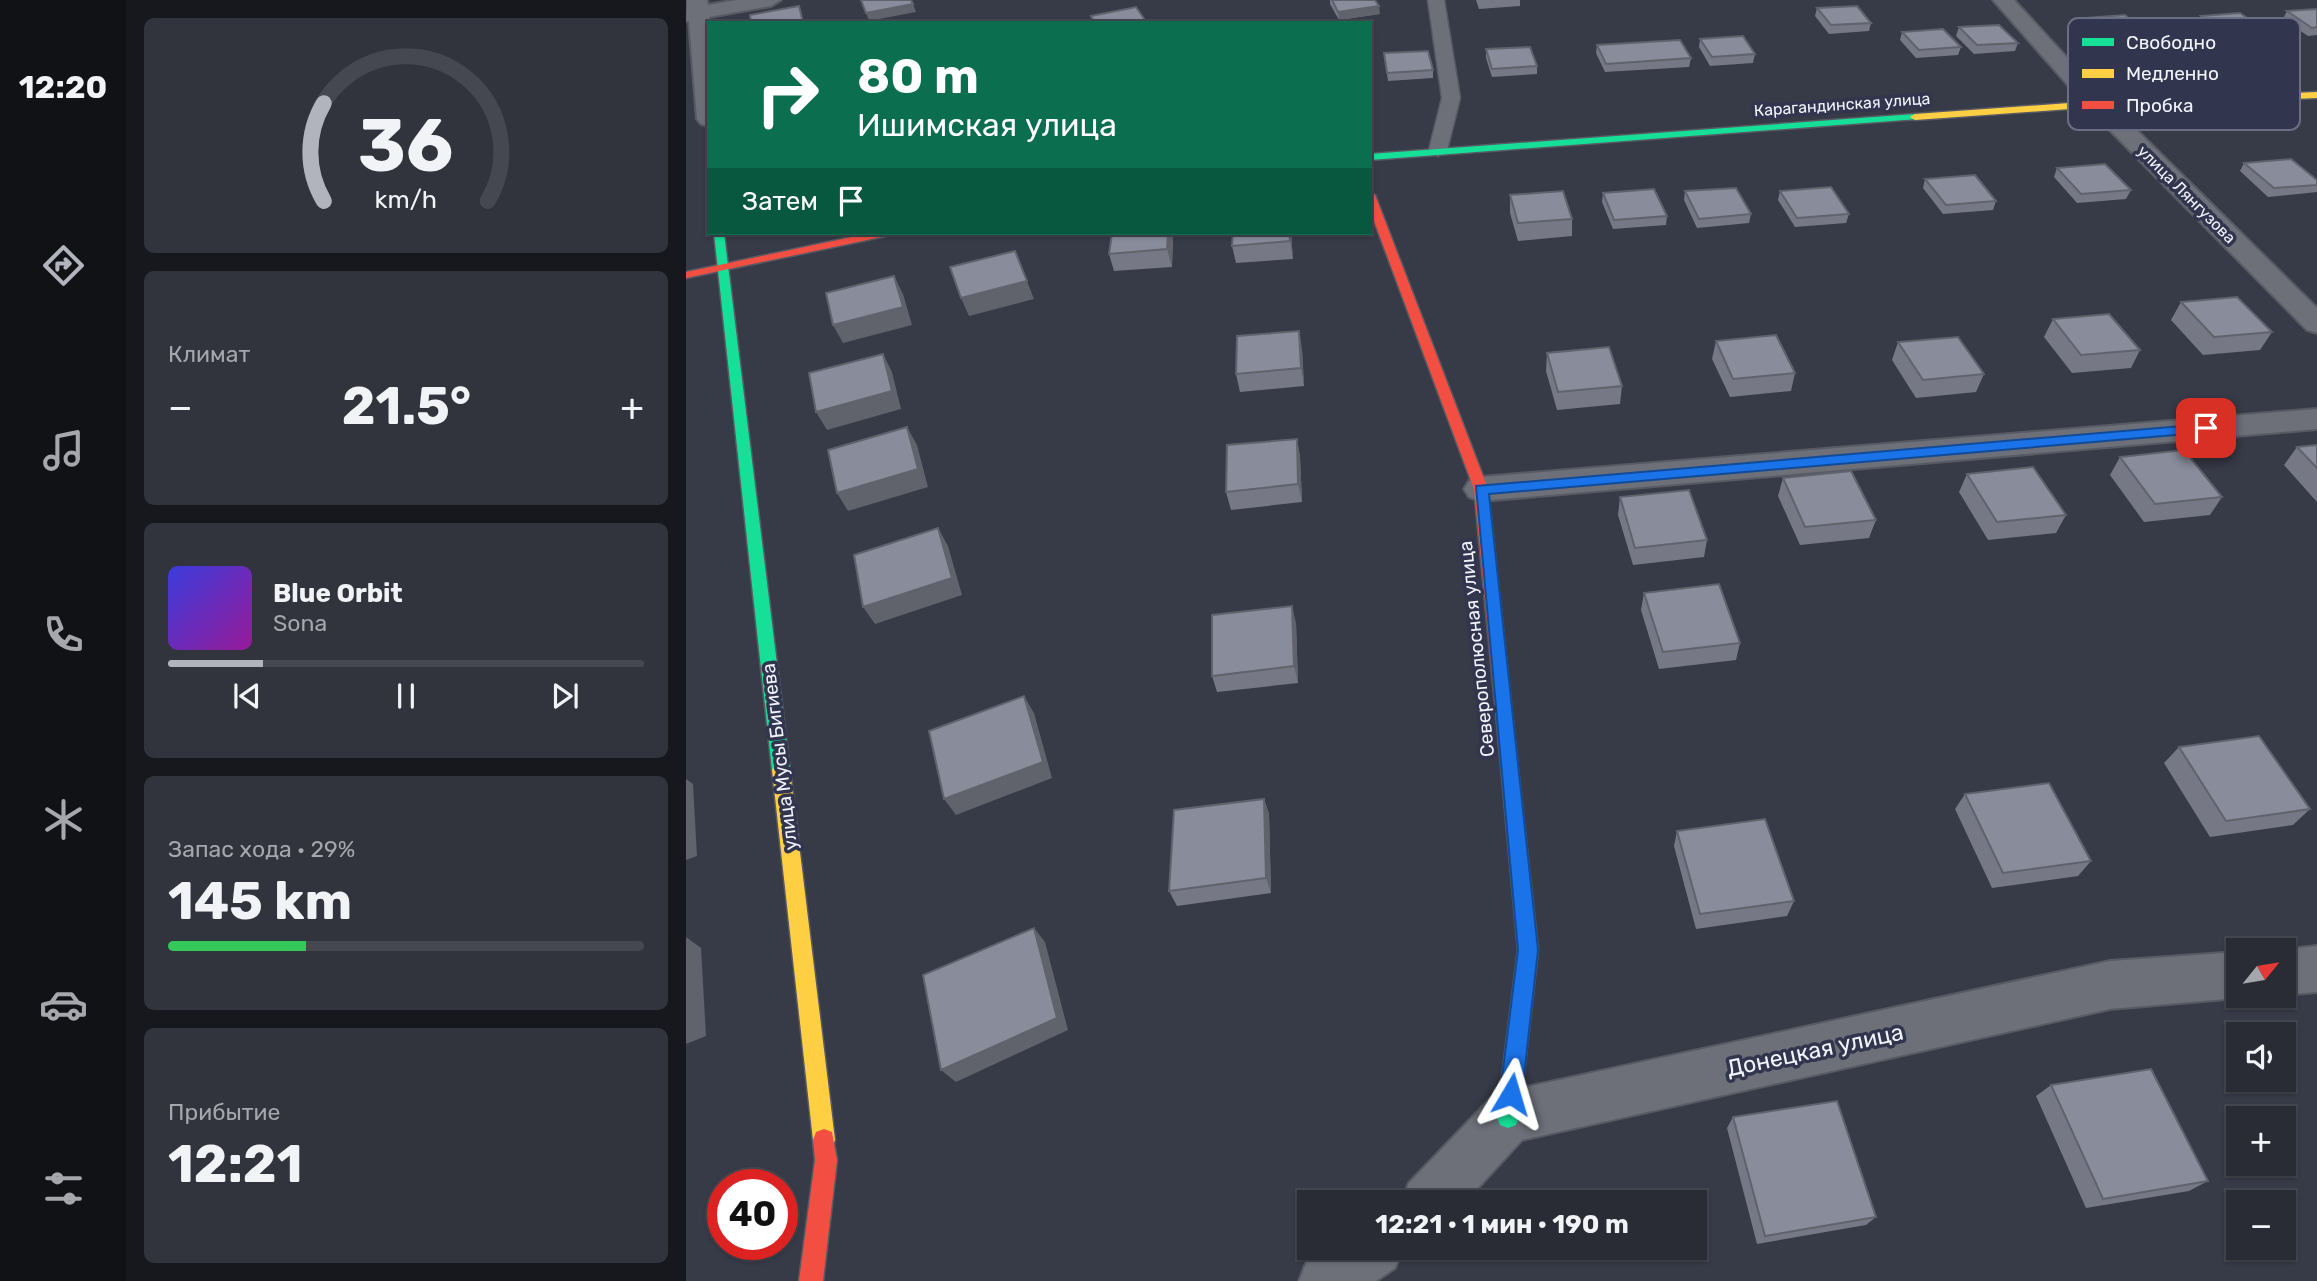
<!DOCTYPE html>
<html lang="ru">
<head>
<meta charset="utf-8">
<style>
	body { margin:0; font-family:Rubik,sans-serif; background:#31343d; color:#f1f3f6; height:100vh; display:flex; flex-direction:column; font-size:26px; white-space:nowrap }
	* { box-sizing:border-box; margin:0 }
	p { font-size:23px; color:#a5a7ad }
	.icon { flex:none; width:38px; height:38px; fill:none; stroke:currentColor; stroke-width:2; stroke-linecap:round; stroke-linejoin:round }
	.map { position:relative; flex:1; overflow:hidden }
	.panel { display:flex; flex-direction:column; gap:18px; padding:18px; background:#17181d; width:560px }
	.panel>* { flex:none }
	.top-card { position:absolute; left:21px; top:21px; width:665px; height:214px; border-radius:0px; box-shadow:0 2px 5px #0004,0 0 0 2px #454850; background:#0b6e4f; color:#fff; overflow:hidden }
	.needle { width:46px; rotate:60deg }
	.buttons { position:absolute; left:1540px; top:938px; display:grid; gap:14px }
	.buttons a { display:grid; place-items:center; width:70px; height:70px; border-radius:0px; background:#292c35; box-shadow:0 2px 5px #0004,0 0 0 2px #454850; font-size:35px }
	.speed { position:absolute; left:21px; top:1169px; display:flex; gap:14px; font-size:35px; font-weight:700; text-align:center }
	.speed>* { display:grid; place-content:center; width:91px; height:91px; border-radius:50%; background:#292c35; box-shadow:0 2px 5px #0004,0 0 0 2px #454850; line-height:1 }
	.speed .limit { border:10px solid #d22; background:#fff; color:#111 }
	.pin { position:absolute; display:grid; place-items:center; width:60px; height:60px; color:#fff; margin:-30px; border-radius:14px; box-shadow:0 4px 10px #0006 }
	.me { position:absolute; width:77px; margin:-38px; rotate:7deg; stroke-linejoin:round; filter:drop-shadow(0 0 5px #0008) }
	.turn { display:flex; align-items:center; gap:24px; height:147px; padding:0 35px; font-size:32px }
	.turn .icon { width:91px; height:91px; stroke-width:2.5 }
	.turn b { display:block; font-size:49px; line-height:60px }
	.then { display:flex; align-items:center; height:66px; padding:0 35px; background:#0003; gap:14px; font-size:26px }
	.big { font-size:52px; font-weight:700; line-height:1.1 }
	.panel .widget { flex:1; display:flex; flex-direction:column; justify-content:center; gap:10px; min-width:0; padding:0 24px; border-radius:10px; background:#31343d }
	.panel .dial { align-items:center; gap:0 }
	.dial svg { height:182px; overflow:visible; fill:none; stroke:#454850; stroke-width:7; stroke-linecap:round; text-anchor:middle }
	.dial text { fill:#f1f3f6; stroke:none }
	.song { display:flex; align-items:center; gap:21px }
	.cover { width:84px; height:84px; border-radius:10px; background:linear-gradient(135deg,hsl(240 70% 55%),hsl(300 70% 35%)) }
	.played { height:7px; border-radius:4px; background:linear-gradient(90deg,#b1b3bd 20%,#454850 20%) }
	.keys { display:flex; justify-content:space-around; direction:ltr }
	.heat { display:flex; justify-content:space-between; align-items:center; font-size:38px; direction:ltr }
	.charge { height:10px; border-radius:5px; background:linear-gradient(90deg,#34c759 29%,#454850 0) }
	.trip { position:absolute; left:611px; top:1190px; width:410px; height:70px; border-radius:0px; background:#292c35; box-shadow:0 2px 5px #0004,0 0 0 2px #454850; font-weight:700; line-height:70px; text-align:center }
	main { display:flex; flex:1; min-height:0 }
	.menu { display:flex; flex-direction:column; width:126px; justify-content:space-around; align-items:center; background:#101215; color:#a5a7ad }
	.menu .icon { width:49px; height:49px }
	.menu .selected { color:#b1b3bd }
	.menu b { font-size:32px; color:#f1f3f6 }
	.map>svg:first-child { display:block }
</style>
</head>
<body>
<main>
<nav class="menu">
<b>12:20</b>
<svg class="icon selected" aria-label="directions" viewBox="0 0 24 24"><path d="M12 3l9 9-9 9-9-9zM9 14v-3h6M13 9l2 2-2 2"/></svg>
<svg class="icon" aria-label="music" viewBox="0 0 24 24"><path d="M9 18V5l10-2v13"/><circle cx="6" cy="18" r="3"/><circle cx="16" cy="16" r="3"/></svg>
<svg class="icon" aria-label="phone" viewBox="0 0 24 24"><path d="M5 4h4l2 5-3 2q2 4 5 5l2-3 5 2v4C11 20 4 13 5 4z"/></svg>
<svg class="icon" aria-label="climate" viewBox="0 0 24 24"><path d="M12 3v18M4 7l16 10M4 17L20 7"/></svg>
<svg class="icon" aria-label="car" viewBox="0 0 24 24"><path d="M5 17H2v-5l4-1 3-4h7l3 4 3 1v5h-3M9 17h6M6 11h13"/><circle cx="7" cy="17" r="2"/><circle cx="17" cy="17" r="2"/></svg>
<svg class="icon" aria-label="filters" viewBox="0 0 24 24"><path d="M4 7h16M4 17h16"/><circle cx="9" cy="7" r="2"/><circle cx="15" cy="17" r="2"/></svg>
</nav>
<section class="panel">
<div class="widget dial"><svg viewBox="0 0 100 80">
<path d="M14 69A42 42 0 1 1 86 69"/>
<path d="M14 69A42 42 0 0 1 14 26" stroke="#b1b3bd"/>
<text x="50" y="56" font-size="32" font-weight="700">36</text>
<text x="50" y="72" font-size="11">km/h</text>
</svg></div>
<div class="widget"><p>Климат</p>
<div class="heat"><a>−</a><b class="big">21.5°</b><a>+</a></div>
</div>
<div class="widget">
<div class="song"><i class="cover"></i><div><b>Blue Orbit</b><p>Sona</p></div></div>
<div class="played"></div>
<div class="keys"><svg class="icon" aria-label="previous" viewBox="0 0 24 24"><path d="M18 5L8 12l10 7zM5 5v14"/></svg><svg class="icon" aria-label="pause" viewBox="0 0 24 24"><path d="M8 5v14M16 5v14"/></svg><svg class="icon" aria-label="next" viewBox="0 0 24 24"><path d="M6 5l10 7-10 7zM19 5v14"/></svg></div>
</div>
<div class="widget"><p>Запас хода · 29%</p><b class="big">145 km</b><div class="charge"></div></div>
<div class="widget"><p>Прибытие</p><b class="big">12:21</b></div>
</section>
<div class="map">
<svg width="1631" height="1281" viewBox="0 0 1631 1281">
	<rect width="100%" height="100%" fill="#373a47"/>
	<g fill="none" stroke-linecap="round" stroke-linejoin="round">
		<g stroke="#575963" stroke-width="3">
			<path id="lane" d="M 742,0 L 758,0 L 774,98 L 761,150 L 752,156 L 743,150 L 756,98 Z"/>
		</g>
		<g stroke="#575963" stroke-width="4">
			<path id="street" d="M 1,0 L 21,0 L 22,5 L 51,0 L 95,0 L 85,6 L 23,17 L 23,126 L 15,124 L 11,119 L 3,21 L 0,21 Z
				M 1307,0 L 1328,0 L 1419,99 L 1631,308 L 1631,333 L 1621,330 L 1403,109 Z
				M 1631,409 L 1631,429 L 795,501 L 783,497 L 778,489 L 783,481 L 795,477 Z
				M 1631,946 L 1631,992 L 1598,995 L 1598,950 L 1594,950 Z
				M 1552,952 L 1552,996 L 1558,996 L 1552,998 L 1424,1009 L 836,1140 L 779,1202 L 715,1202 L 723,1183 L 804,1099 L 822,1091 L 1424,961 Z
				M 640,1248 L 717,1248 L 709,1268 L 690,1281 L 613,1281 L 621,1261 Z"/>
		</g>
		<g stroke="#575963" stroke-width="3">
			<path id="fast" d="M 1229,114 L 1234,117 L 1232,119 L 684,160 L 684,154 Z
				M 28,233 L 38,233 L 104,770 L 101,775 L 95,777 L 89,775 L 86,770 Z
				M 819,716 L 825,718 L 827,723 L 852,950 L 833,1117 L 830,1125 L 822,1128 L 814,1125 L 811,1117 L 832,950 L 811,723 L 813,718 Z"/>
		</g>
		<g stroke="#575963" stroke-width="3">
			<path id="slow" d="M 1631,92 L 1631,98 L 1411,107 L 1229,120 L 1224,117 L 1229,114 L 1411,101 Z
				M 95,763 L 101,765 L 104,770 L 149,1140 L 146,1148 L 138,1151 L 130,1148 L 127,1140 L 86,770 L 89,765 Z"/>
		</g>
		<g stroke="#575963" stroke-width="3">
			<path id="jam" d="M 684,192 L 689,195 L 802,489 L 827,723 L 825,728 L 819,730 L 813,728 L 811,723 L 788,489 L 684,210 Z
				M 185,233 L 205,233 L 200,236 L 0,278 L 0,272 Z
				M 138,1129 L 146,1132 L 151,1160 L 137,1281 L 113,1281 L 129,1160 L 127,1140 L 130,1132 Z"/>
		</g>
		<use href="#lane" fill="#6d7079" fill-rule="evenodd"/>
		<use href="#street" fill="#6d7079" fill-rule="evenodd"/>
		<use href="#fast" fill="#16e098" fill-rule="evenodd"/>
		<use href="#slow" fill="#ffcf43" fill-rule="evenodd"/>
		<use href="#jam" fill="#f24e42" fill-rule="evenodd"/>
	</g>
	<path fill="#767885" d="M 644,0 L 689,0 L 694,14 L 653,20 L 644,4 Z
		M 790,0 L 834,0 L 834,6 L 793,9 Z
		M 1131,8 L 1185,23 L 1183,31 L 1143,34 L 1129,16 Z
		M 1631,9 L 1631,35 L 1622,36 L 1597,19 L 1601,11 Z
		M 1515,16 L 1578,30 L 1574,38 L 1534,41 L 1511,24 Z
		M 1399,18 L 1460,33 L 1457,41 L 1416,43 L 1396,26 Z
		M 1273,27 L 1332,43 L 1329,51 L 1288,54 L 1270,36 Z
		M 1216,32 L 1275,47 L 1272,55 L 1230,58 L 1214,40 Z
		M 1014,39 L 1069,54 L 1067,63 L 1024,66 L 1013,47 Z
		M 911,45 L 1005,58 L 1003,67 L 919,72 L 910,53 Z
		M 800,49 L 851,66 L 851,74 L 806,77 L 800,58 Z
		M 698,53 L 747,70 L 747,78 L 702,81 Z
		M 1558,163 L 1631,180 L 1631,192 L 1582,197 L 1554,171 Z
		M 1371,168 L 1445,190 L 1440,199 L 1391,203 L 1368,177 Z
		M 1239,179 L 1310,201 L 1307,210 L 1257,214 L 1237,188 Z
		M 999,191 L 1065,214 L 1063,223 L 1011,228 L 998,200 Z
		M 1094,191 L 1163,214 L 1160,223 L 1109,227 L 1092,200 Z
		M 917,193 L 981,216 L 980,225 L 927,229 L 916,202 Z
		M 824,195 L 886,219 L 886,236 L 832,241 L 824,213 Z
		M 426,233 L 486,233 L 487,237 L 486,267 L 428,271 L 423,254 Z
		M 605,233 L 607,259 L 550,263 L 546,246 Z
		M 1495,302 L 1586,332 L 1574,350 L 1517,355 L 1485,320 Z
		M 1367,319 L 1454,350 L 1445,368 L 1386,373 L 1358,337 Z
		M 1030,341 L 1109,373 L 1105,391 L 1044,397 L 1026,359 Z
		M 1212,342 L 1298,374 L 1290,392 L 1230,398 L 1206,360 Z
		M 616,349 L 618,386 L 554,392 L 550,374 Z
		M 861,353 L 936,386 L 934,404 L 871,410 L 860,371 Z
		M 611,439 L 614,457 L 616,502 L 545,510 L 540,492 Z
		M 1631,445 L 1631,502 L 1598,465 L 1611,447 Z
		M 1434,457 L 1536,497 L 1524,515 L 1458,522 L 1424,475 Z
		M 1281,474 L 1380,515 L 1370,533 L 1302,540 L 1273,492 Z
		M 1097,478 L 1190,520 L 1183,538 L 1114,545 L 1092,496 Z
		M 934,497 L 1021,540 L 1018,557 L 947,565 L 932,515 Z
		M 958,593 L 1054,643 L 1050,660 L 973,669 L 955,610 Z
		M 610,623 L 612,683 L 531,692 L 526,676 Z
		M 1493,747 L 1624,809 L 1607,825 L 1524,837 L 1478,763 Z
		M 1279,794 L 1405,861 L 1392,876 L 1306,888 L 1269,809 Z
		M 578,799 L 583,814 L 585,893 L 491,906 L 483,891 Z
		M 991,831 L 1108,901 L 1101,916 L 1010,929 L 988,846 Z
		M 1365,1085 L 1522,1181 L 1503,1191 L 1400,1208 L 1350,1096 Z
		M 1047,1117 L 1190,1217 L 1180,1225 L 1071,1244 L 1041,1128 Z"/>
	<path fill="#60626c" d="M 227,4 L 230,12 L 183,21 L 180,13 Z
		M 693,6 L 694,14 L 653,20 L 652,12 Z
		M 482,233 L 486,233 L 487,237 L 486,267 L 481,249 Z
		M 603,233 L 605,233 L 607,259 L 604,241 Z
		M 208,276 L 217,294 L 226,325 L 157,343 L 147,325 Z
		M 341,281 L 348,299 L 283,316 L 275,298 Z
		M 613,331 L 616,349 L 618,386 L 615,368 Z
		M 197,354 L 206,372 L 215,409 L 141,430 L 130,412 Z
		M 221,427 L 231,445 L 242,487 L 162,511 L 151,493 Z
		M 611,439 L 614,457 L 616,502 L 612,484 Z
		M 252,528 L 262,546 L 276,595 L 189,624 L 177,607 Z
		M 606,606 L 610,623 L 612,683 L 608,666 Z
		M 338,696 L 348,713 L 366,778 L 270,815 L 258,799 Z
		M 0,779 L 7,784 L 11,856 L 0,860 Z
		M 578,799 L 583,814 L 585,893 L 580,878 Z
		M 348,928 L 359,942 L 382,1030 L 270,1082 L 255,1070 Z
		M 0,937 L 15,948 L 20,1036 L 0,1044 Z"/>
	<path fill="#898c9b" stroke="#60626c" stroke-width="2" d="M 175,0 L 225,0 L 227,4 L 180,13 Z
		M 646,0 L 689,0 L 693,6 L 652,12 Z
		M 113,6 L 117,22 L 65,23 L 64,15 Z
		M 1171,6 L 1185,23 L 1145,25 L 1131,8 Z
		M 450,7 L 461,23 L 409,23 L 405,16 Z
		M 1631,9 L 1631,27 L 1626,28 L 1601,11 Z
		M 1554,13 L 1578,30 L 1538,33 L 1515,16 Z
		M 1439,15 L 1460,33 L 1420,35 L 1399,18 Z
		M 1313,25 L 1332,43 L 1291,45 L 1273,27 Z
		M 1257,29 L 1275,47 L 1233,50 L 1216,32 Z
		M 1057,36 L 1069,54 L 1026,57 L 1014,39 Z
		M 994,40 L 1005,58 L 920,64 L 911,45 Z
		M 844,47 L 851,66 L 806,69 L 800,49 Z
		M 742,51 L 747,70 L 701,73 L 698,53 Z
		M 1605,159 L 1631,180 L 1631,185 L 1588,188 L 1558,163 Z
		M 1419,164 L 1445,190 L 1395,194 L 1371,168 Z
		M 1289,175 L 1310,201 L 1260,205 L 1239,179 Z
		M 1145,187 L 1163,214 L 1111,218 L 1094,191 Z
		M 1050,188 L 1065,214 L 1013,219 L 999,191 Z
		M 968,189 L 981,216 L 928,220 L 917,193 Z
		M 877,191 L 886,219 L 832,223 L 824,195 Z
		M 426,233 L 482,233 L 481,249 L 423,254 Z
		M 547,233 L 603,233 L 604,241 L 546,246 Z
		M 329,251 L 341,281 L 275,298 L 264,267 Z
		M 208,276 L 217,307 L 147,325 L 140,293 Z
		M 1551,297 L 1586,332 L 1528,337 L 1495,302 Z
		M 1423,314 L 1454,350 L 1395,355 L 1367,319 Z
		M 613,331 L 615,368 L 550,374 L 551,336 Z
		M 1090,335 L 1109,373 L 1047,379 L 1030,341 Z
		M 1272,337 L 1298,374 L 1237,380 L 1212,342 Z
		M 923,347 L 936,386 L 872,392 L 861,353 Z
		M 197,354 L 206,391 L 130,412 L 123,373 Z
		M 221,427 L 232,469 L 151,493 L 142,450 Z
		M 611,439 L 612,484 L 540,492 L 541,445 Z
		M 1631,445 L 1631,468 L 1611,447 Z
		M 1498,450 L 1536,497 L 1469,504 L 1434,457 Z
		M 1347,467 L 1380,515 L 1311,522 L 1281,474 Z
		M 1165,471 L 1190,520 L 1119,527 L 1097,478 Z
		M 1003,490 L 1021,540 L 949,548 L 934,497 Z
		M 252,528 L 266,578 L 177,607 L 168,555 Z
		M 1033,584 L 1054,643 L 977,652 L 958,593 Z
		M 606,606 L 608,666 L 526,676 L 526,615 Z
		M 338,696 L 357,762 L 258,799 L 243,731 Z
		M 1573,736 L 1624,809 L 1540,821 L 1493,747 Z
		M 1363,783 L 1405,861 L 1317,873 L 1279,794 Z
		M 578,799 L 580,878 L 483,891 L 488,810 Z
		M 1079,819 L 1108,901 L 1014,914 L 991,831 Z
		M 348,928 L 371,1018 L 255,1070 L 237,975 Z
		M 1465,1069 L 1522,1181 L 1417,1199 L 1365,1085 Z
		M 1151,1101 L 1190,1217 L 1079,1236 L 1047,1117 Z"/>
	<path fill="#1a73e8" stroke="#114b97" stroke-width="2" d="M 1520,424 L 1524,425 L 1524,432 L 803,494 L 852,950 L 836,1094 L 832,1101 L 825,1104 L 817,1101 L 814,1094 L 832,950 L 790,486 Z"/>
	<g text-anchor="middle" stroke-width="7" stroke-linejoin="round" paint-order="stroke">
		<g font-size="16" fill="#f2f4fd" stroke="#31354d">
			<text transform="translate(1156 104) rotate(-4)" y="6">Карагандинская улица</text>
			<text transform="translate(1501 194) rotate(45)" y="6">улица Лянгузова</text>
		</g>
		<g font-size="19" fill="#f2f4fd" stroke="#31354d">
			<text transform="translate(790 649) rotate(-96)" y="7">Северополюсная улица</text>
			<text transform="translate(93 757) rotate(-97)" y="7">улица Мусы Бигиева</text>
		</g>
		<g font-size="23" fill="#f2f4fd" stroke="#31354d">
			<text transform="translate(1129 1050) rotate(-12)" y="8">Донецкая улица</text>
		</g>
	</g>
	<rect x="1382" y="18" width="232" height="112" rx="10" fill="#31354d" stroke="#6b6e82" stroke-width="2"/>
	<rect x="1396" y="38" width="32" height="8" fill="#16e098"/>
	<rect x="1396" y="69" width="32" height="9" fill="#ffcf43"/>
	<rect x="1396" y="101" width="32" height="8" fill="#f24e42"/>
	<g font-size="19" fill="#f2f4fd">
		<text x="1440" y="49">Свободно</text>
		<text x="1440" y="80">Медленно</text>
		<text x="1440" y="112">Пробка</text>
	</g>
</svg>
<div class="buttons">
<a><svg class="needle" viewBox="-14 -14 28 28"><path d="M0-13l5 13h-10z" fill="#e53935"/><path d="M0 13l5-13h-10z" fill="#a5a7ad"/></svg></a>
<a><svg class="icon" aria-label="sound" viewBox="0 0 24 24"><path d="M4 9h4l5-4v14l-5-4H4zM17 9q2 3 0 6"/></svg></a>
<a>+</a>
<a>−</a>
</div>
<div class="speed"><div class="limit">40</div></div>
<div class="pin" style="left:1520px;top:428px;background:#d93025"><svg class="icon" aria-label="arrive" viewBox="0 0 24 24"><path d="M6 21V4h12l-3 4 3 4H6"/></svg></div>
<svg class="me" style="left:825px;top:1094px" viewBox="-20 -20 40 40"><path d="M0-17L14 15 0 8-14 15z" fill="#1a73e8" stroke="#fff" stroke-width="4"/></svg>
<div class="trip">12:21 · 1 мин · 190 m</div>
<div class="top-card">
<div class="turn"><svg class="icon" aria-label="right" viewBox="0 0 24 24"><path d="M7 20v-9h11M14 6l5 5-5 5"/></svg><div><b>80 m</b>Ишимская улица</div></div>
<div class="then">Затем<svg class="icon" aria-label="arrive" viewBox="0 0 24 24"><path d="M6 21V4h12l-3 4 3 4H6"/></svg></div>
</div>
</div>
</main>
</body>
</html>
